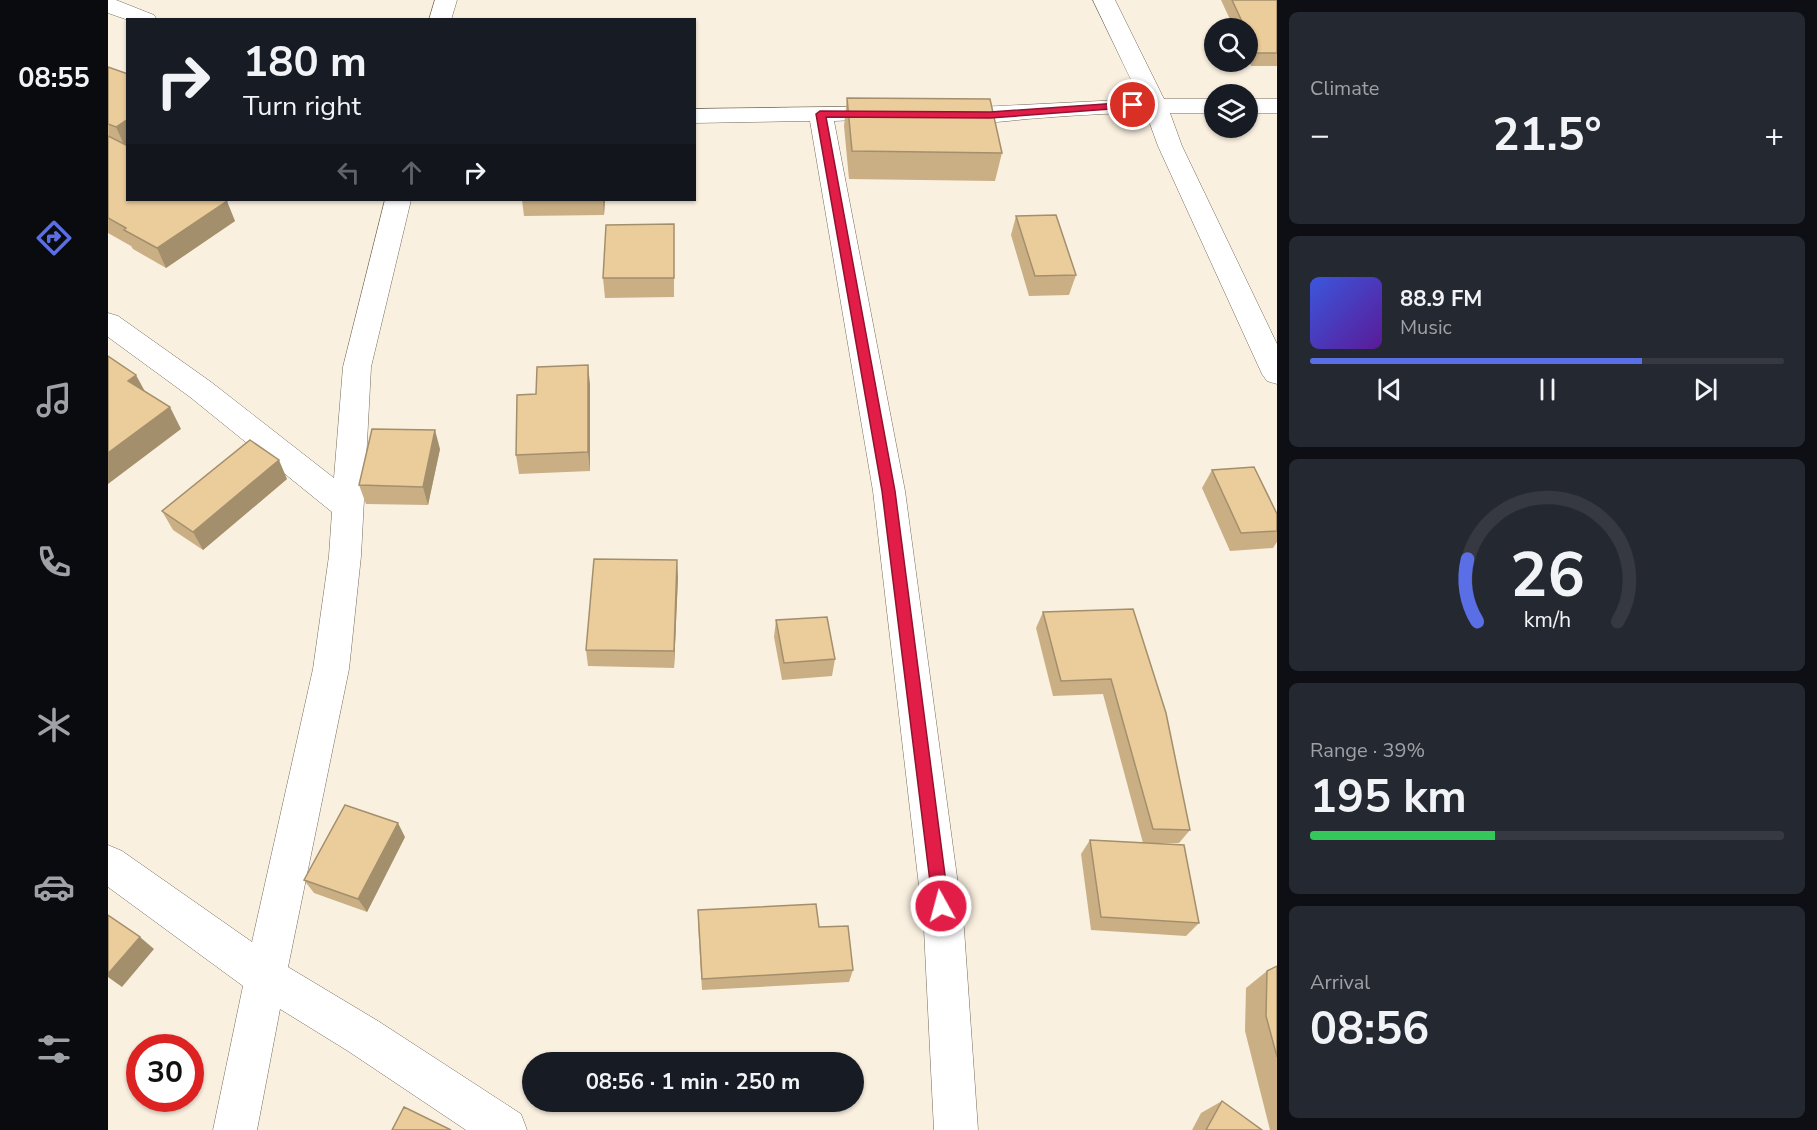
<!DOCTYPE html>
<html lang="en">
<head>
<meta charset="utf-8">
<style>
	body { margin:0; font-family:"Nunito Sans",sans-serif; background:#242831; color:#f1f3f6; height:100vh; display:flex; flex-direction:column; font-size:22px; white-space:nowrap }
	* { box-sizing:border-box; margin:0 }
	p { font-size:20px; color:#9ea1a6 }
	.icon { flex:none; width:33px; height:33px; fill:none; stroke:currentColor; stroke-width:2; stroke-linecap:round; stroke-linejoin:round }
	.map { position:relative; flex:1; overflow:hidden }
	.panel { display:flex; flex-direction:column; gap:12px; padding:12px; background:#0d0f14; width:540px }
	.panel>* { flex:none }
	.top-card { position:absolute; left:18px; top:18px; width:570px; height:183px; border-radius:0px; box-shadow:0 2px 4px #0004; background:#171b24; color:#f1f3f6; overflow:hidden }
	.fabs { position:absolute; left:1096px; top:18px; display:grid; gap:12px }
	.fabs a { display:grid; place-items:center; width:54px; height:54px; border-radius:50%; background:#171b24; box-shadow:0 2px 4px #0004; font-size:30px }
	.speed { position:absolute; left:18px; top:1034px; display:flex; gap:12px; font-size:30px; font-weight:700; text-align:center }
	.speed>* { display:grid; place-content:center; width:78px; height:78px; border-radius:50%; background:#171b24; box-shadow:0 2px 4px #0004; line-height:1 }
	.speed .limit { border:9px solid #d22; background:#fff; color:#111 }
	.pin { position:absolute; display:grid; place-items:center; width:51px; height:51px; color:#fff; margin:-26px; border:3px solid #fff; border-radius:50%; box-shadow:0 2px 6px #0007 }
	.me { position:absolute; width:66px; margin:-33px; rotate:353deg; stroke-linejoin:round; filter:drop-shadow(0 0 4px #0008) }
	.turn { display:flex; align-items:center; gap:21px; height:126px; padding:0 18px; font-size:27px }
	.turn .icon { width:78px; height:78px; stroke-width:2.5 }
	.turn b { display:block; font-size:42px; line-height:51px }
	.lanes { display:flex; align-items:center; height:57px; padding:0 18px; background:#0003; justify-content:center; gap:30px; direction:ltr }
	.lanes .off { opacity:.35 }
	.big { font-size:45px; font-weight:700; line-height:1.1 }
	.panel .widget { flex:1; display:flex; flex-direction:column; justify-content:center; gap:9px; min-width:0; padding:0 21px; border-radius:9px; background:#242831 }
	.panel .dial { align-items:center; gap:0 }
	.dial svg { height:156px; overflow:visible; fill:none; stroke:#363941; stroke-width:7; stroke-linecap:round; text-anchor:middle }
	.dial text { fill:#f1f3f6; stroke:none }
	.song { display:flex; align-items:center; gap:18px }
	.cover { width:72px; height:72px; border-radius:9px; background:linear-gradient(135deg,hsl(230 70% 55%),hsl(270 70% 35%)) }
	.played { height:6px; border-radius:3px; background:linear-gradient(90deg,#5a6ee5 70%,#363941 70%) }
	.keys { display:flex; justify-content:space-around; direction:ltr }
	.heat { display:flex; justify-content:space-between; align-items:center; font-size:33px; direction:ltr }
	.charge { height:9px; border-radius:4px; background:linear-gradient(90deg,#34c759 39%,#363941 0) }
	.trip { position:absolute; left:414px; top:1052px; width:342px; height:60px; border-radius:30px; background:#171b24; box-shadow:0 2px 4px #0004; font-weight:700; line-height:60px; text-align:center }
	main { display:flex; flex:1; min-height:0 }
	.dock { display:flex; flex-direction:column; width:108px; justify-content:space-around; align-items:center; background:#090b0e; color:#9ea1a6 }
	.dock .icon { width:42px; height:42px }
	.dock .current { color:#5a6ee5 }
	.dock b { font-size:27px; color:#f1f3f6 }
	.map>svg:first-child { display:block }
</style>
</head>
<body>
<main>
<nav class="dock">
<b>08:55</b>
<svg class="icon current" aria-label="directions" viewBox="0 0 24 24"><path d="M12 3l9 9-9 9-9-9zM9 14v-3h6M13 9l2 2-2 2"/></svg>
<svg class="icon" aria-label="music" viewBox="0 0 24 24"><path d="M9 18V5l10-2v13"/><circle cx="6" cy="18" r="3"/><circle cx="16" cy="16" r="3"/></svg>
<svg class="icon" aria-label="phone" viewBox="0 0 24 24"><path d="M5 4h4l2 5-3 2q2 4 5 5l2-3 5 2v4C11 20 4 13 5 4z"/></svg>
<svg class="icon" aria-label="climate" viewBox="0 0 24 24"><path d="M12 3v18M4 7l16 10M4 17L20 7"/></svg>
<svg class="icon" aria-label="car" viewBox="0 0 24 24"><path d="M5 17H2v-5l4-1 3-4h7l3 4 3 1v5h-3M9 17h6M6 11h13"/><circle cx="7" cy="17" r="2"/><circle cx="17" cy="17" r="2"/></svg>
<svg class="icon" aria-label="filters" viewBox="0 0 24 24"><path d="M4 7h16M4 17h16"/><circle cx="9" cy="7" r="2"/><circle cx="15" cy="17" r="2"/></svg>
</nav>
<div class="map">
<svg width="1169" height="1130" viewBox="0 0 1169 1130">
	<rect width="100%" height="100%" fill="#faf0e0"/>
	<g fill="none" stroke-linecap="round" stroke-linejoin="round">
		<g stroke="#746b5c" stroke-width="1">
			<path id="minor" d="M 0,0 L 8,0 L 46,15 L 49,20 L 20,20 L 0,13 Z
				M 327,0 L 349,0 L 343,20 L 321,20 Z
				M 985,0 L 1007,0 L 1056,99 L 1107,99 L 1107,113 L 1062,113 L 1074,146 L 1169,344 L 1169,384 L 1159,381 L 1154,374 L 1050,146 L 1038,113 C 998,113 958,116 919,119 C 891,122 859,126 832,119 L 828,114 L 832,109 L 1032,99 Z
				M 1140,99 L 1169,99 L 1169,113 L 1140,113 Z
				M 783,106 L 791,108 L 795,113 L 791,118 L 726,121 L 797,491 L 856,929 L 870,1130 L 826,1130 L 816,929 L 765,491 L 702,121 L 586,123 L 586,109 Z
				M 277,200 L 303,200 L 263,367 L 253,556 L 241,669 L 180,967 L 270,1021 L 413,1114 L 419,1130 L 358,1130 L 240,1051 L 172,1009 L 149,1130 L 105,1130 L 135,986 L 0,887 L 0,845 L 14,851 L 144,942 L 205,669 L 221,556 L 224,512 L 82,397 L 0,337 L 0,313 L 10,316 L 103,382 L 226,478 L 235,367 Z"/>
		</g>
		<use href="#minor" fill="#fff" fill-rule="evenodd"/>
	</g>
	<path fill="#caaf85" d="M 1113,0 L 1169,0 L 1169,66 L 1143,66 L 1140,59 L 1140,28 L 1126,28 Z
		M 0,67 L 19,145 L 127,221 L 58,268 L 25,249 L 23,246 L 0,233 Z
		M 739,98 L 894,153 L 887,181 L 741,179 L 736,126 Z
		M 414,200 L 497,200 L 496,215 L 416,216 Z
		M 908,216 L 968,275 L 961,295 L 921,296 L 903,235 Z
		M 566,224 L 566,297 L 497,298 L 495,278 Z
		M 482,384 L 482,471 L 411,474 L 408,455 L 428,394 Z
		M 332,449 L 320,505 L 258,504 L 251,485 Z
		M 1104,470 L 1169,514 L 1169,542 L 1165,548 L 1122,551 L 1094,488 Z
		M 179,479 L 95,550 L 65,530 L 54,511 Z
		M 570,577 L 566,668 L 480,666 L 478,650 Z
		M 1025,609 L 1082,830 L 1071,843 L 1035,843 L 995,694 L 945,696 L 928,628 L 935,612 Z
		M 668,620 L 727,659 L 724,676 L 674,680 L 666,637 Z
		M 297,837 L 259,912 L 206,893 L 196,880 Z
		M 982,840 L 1091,923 L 1078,936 L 983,930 L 973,854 Z
		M 590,910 L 745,970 L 741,982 L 594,990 L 590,923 Z
		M 1169,966 L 1169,1130 L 1162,1130 L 1137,1031 L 1138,988 L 1159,971 Z
		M 1114,1101 L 1154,1130 L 1084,1130 L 1093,1113 Z"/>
	<path fill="#a48f6c" d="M 20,119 L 20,145 L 17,147 L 8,127 Z
		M 495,200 L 497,200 L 496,215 Z
		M 119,201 L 127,221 L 58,268 L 49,248 Z
		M 480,365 L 482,384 L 482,471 L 480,452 Z
		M 28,375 L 40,397 L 20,381 Z
		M 62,407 L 73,429 L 0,484 L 0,453 Z
		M 327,430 L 332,449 L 320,505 L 315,487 Z
		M 171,460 L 179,479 L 95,550 L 85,532 Z
		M 569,560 L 570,577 L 566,668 L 566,651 Z
		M 290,823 L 297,837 L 259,912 L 250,899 Z
		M 32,937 L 46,949 L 14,987 L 0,977 L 0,974 Z"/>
	<path fill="#ebcc9b" stroke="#a48f6c" stroke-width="1.5" d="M 1124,0 L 1169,0 L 1169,53 L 1149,53 L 1140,35 L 1140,28 L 1137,28 Z
		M 0,67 L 20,74 L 20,119 L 8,127 L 0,124 Z
		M 739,98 L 882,99 L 894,153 L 744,151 Z
		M 0,136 L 20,146 L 20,200 L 116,200 L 119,201 L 49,248 L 16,230 L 18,228 L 0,218 Z
		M 948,215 L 968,275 L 927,276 L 908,216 Z
		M 566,224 L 566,278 L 495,278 L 498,225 Z
		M 0,356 L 28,375 L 20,381 L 62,407 L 0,453 Z
		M 480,365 L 480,452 L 408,455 L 409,395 L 428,394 L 429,367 Z
		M 264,429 L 327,430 L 315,487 L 251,485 Z
		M 142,440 L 171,460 L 85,532 L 54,511 Z
		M 1146,467 L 1169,514 L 1169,531 L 1133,533 L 1104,470 Z
		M 486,559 L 569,560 L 566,651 L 478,650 Z
		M 1025,609 L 1058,713 L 1082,830 L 1045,829 L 1003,679 L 953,681 L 935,612 Z
		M 719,617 L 727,659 L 676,663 L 668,620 Z
		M 237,805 L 290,823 L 250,899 L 196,880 Z
		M 982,840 L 1076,845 L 1091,923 L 993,917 Z
		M 708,904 L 711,927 L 740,926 L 745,970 L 594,979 L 590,910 Z
		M 0,915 L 32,937 L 0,974 Z
		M 1169,966 L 1169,1057 L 1158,1016 L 1159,971 Z
		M 1114,1101 L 1154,1130 L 1098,1130 Z
		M 296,1107 L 343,1130 L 284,1130 Z"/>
	<path fill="#e11d48" stroke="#92132f" stroke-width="1.5" d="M 1025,102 L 1030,105 L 1029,107 L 882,118 L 718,117 L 787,491 L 841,906 L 839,912 L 833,914 L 827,912 L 825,906 L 774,491 L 708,114 L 712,111 L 882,112 Z"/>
</svg>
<div class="fabs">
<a><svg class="icon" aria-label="search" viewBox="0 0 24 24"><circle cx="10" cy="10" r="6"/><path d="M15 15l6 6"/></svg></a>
<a><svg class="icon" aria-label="layers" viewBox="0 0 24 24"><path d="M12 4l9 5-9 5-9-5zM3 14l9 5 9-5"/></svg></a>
</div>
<div class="speed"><div class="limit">30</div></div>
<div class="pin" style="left:1025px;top:105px;background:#d93025"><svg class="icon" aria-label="arrive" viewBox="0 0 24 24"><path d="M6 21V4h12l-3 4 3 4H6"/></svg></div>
<svg class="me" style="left:833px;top:906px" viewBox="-20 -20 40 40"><circle r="17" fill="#e11d48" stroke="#fff" stroke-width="3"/><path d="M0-11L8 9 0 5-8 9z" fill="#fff"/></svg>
<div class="trip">08:56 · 1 min · 250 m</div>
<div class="top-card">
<div class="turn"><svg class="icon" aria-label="right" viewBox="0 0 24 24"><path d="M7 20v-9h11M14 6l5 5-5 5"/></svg><div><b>180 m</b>Turn right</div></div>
<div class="lanes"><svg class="icon off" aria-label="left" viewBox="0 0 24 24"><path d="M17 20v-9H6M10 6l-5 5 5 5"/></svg><svg class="icon off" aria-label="ahead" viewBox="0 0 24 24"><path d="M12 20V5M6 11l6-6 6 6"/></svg><svg class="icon" aria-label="right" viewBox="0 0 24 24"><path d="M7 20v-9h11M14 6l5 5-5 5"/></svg></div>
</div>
</div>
<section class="panel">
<div class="widget"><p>Climate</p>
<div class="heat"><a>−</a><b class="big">21.5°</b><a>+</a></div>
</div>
<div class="widget">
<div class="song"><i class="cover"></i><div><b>88.9 FM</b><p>Music</p></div></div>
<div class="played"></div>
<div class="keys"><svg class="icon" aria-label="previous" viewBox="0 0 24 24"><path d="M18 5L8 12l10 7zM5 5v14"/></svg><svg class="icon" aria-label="pause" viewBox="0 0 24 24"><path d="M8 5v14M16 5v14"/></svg><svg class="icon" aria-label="next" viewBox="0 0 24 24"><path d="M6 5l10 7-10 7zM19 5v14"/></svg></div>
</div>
<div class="widget dial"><svg viewBox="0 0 100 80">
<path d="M14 69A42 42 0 1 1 86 69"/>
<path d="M14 69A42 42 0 0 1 9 37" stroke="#5a6ee5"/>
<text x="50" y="56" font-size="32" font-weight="700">26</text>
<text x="50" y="72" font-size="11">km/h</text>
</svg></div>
<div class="widget"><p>Range · 39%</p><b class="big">195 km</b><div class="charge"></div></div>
<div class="widget"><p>Arrival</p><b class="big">08:56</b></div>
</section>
</main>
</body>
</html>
